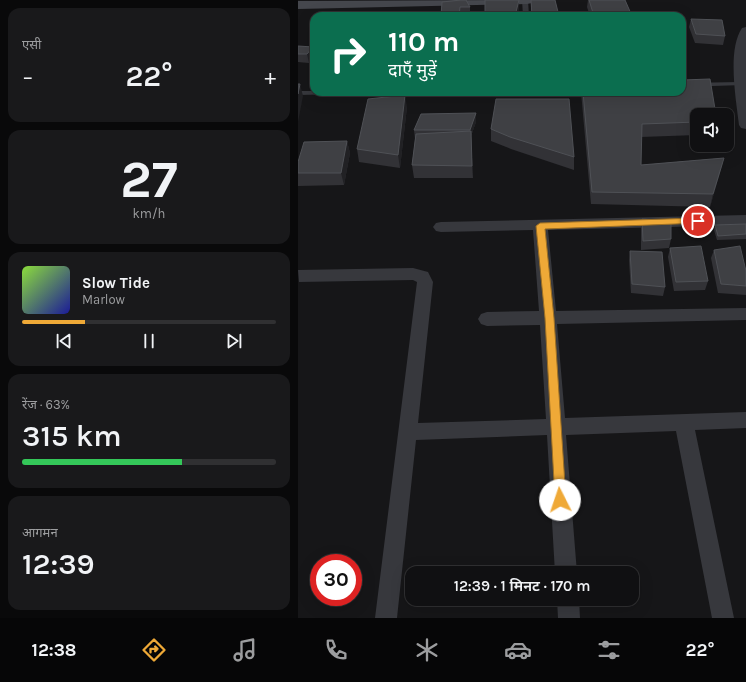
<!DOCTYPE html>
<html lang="hi">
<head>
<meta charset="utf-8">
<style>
	body { margin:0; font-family:Karla,"Noto Sans Devanagari",sans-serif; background:#19191b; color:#f1f3f6; height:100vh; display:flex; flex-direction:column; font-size:15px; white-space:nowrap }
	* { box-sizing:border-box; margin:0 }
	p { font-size:13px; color:#9c9d9f }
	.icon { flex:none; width:22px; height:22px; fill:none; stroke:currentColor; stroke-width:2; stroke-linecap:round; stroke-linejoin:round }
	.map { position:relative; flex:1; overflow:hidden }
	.panel { display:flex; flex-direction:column; gap:8px; padding:8px; background:#09090a; width:298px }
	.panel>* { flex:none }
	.top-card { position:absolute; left:12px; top:12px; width:376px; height:84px; border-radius:12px; box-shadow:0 4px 16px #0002,0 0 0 1px #303032; background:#0b6e4f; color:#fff; overflow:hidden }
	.buttons { position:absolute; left:392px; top:108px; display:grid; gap:8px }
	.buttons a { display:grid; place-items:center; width:44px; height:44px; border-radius:8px; background:#101012; box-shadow:0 4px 16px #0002,0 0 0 1px #303032; font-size:20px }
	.speed { position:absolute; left:12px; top:554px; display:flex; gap:8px; font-size:20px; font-weight:700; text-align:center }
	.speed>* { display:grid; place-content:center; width:52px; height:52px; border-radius:50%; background:#101012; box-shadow:0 4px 16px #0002,0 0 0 1px #303032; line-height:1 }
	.speed .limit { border:6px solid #d22; background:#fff; color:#111 }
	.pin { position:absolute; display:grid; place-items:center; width:34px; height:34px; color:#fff; margin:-17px; border:2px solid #fff; border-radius:50%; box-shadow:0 1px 4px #0007 }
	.me { position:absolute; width:44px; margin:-22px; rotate:356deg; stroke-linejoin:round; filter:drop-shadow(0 0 3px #0008) }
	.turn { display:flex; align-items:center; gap:14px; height:84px; padding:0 12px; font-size:18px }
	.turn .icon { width:52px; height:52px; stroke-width:2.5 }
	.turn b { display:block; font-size:28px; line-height:34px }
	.big { font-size:30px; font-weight:600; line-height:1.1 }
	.panel .card { flex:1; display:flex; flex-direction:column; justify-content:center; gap:6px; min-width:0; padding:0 14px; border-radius:12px; background:#19191b }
	.panel .dial { align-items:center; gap:0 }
	.dial b { font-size:52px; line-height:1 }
	.song { display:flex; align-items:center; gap:12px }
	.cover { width:48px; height:48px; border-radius:6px; background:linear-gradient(135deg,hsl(90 70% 55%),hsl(240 70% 35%)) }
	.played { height:4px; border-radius:2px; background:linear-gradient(90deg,#efa937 25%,#303032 25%) }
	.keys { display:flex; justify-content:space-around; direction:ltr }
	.heat { display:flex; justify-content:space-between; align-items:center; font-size:22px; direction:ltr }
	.charge { height:6px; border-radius:3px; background:linear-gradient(90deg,#34c759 63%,#303032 0) }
	.trip { position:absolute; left:107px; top:566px; width:234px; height:40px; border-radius:12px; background:#101012; box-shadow:0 4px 16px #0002,0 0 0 1px #303032; font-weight:600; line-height:40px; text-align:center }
	.dock { display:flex; height:64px; justify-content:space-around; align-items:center; background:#060607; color:#9c9d9f }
	.dock .icon { width:28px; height:28px }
	.dock .active { color:#efa937 }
	.dock b { font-size:18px; color:#f1f3f6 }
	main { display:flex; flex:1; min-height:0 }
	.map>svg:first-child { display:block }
</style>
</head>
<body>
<main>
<section class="panel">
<div class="card"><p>एसी</p>
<div class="heat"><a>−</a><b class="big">22°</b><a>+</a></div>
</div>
<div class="card dial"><b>27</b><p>km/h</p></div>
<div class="card">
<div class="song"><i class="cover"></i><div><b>Slow Tide</b><p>Marlow</p></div></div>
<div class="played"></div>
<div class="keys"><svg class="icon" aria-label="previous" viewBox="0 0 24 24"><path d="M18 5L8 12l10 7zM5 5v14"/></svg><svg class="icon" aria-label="pause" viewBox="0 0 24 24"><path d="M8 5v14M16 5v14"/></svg><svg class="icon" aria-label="next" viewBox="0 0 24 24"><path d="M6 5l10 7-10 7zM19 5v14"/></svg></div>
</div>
<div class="card"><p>रेंज · 63%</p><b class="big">315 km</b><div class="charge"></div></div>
<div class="card"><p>आगमन</p><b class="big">12:39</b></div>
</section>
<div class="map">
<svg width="448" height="618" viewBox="0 0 448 618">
	<rect width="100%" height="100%" fill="#161618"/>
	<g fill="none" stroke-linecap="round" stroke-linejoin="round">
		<path fill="#37383d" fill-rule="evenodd" d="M 224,0 L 230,0 L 231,16 L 225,16 Z
			M 443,82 L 445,83 L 445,85 L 384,87 L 384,83 Z
			M 0,91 L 16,91 L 16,92 L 49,92 L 46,94 L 0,95 Z"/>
		<path fill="#37383d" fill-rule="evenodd" d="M 448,27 L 448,129 L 443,128 L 441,125 C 438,99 429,50 444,28 Z
			M 448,215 L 448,225 L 250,230 L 258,311 L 448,308 L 448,320 L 259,324 L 267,418 L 448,412 L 448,428 L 397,430 L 436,618 L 414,618 L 378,431 L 268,435 L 279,573 L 257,573 L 249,435 L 118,440 L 99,618 L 77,618 L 119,282 L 115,280 L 1,282 L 0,270 L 115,268 L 130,272 L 135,282 L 120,423 L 248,419 L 242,325 L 189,326 L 183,324 L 180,319 L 183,314 L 189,312 L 241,311 L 235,230 L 143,232 L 138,231 L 135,227 L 138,223 L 143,222 Z
			M 259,599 L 281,599 L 282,618 L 260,618 Z"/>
		<path fill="#45474d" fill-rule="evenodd" d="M 236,0 L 234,3 L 229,4 L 0,9 L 0,1 Z"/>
	</g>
	<path fill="#323236" d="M 187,0 L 221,8 L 219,16 L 187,16 Z
		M 233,0 L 257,0 L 261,16 L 233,16 Z
		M 290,0 L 327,0 L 334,16 L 292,16 L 289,7 Z
		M 144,2 L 172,7 L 172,15 L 162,15 L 162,16 L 143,16 Z
		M 393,19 L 427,36 L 425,45 L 397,43 L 391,27 Z
		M 0,46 L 15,47 L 16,51 L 16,57 L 11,63 L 0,62 Z
		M 283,92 L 384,92 L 399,115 L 399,135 L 343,137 L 343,165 L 426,158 L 412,207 L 293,204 Z
		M 109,107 L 102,168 L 61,162 L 59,149 Z
		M 178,113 L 178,122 L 173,136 L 175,178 L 116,178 L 114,165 L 117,139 L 116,130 Z
		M 193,129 L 276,157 L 276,170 L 213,149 L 193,141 Z
		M 49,141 L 52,153 L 46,185 L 0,186 L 0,162 Z
		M 344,219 L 373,239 L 371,248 L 343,250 L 343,227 Z
		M 448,224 L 448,239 L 419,240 L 416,230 L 417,225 Z
		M 372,248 L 410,281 L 407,290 L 376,291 L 370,257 Z
		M 416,250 L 448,271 L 448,295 L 420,293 L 413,258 Z
		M 332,251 L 367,287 L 365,296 L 333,293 L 331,260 Z"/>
	<path fill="#212124" d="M 221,0 L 221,8 L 219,16 L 218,16 L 218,12 Z
		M 15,47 L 16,51 L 16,57 L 11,63 L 9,54 Z
		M 2,84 L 5,96 L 0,122 L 0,94 Z
		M 107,95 L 109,107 L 102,168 L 100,155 Z
		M 178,113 L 178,122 L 173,136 L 175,178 L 172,130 Z
		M 49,141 L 52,153 L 46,185 L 43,173 Z
		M 426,158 L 423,170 L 412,207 L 415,194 Z"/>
	<path fill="#3f4044" stroke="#4f5156" d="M 163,0 L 168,0 L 172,7 L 162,7 L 161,16 L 143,16 L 144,2 Z
		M 187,0 L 221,0 L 218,12 L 187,12 Z
		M 233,0 L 257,0 L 261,16 L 234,16 Z
		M 291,0 L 327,0 L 334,16 L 296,16 Z
		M 393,19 L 424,20 L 427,36 L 398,34 Z
		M 0,46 L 15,47 L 9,54 L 0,54 Z
		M 412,79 L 418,115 L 399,115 L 399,122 L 344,124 L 343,165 L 426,158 L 415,194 L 294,192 L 285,92 L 384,92 L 384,80 Z
		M 0,84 L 2,84 L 0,94 Z
		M 107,95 L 100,155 L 59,149 L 70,99 Z
		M 198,99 L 271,99 L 276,157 L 212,137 L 193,129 Z
		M 178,113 L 172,130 L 116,130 L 123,114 Z
		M 173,131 L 174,166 L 114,165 L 118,134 Z
		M 49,141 L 43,173 L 0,173 L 0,162 L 6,142 Z
		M 344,219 L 373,221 L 373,239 L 345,241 Z
		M 448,224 L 448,234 L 420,236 L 417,225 Z
		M 403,246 L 410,281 L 378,282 L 372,248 Z
		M 442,246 L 448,271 L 448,286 L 423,284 L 416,250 Z
		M 332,251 L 364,252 L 367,287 L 334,284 Z"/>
	<path fill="#efa937" stroke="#9b6e24" d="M 400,218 L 405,221 L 403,223 L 247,229 L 256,318 L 268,500 L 266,504 L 262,505 L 259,504 L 257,500 L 247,318 L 238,226 L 242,223 Z"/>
</svg>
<div class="buttons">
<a><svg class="icon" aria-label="sound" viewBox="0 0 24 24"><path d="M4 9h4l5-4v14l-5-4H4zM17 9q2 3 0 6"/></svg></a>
</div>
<div class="speed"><div class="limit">30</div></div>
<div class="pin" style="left:400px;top:221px;background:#d93025"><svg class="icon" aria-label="arrive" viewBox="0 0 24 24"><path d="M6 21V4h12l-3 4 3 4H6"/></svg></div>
<svg class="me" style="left:262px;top:500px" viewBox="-20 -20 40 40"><circle r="19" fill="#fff"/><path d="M0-13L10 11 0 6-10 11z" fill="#efa937"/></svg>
<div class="trip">12:39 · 1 मिनट · 170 m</div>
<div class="top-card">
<div class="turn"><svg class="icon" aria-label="right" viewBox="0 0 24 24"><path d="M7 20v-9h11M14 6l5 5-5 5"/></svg><div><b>110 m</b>दाएँ मुड़ें</div></div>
</div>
</div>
</main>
<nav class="dock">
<b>12:38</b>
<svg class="icon active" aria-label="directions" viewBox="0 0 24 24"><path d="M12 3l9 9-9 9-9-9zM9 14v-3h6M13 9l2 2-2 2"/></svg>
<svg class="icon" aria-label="music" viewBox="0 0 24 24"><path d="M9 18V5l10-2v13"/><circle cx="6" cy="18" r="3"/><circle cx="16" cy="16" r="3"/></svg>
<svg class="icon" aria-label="phone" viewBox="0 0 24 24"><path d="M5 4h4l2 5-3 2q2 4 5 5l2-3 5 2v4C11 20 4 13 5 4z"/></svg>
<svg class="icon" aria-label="climate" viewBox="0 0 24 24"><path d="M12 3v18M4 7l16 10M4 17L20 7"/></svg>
<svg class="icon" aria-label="car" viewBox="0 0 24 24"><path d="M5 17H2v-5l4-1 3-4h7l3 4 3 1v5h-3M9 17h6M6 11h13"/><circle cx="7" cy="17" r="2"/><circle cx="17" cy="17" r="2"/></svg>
<svg class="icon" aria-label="filters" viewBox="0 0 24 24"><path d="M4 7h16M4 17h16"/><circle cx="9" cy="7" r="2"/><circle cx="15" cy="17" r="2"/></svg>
<b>22°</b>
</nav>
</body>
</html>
